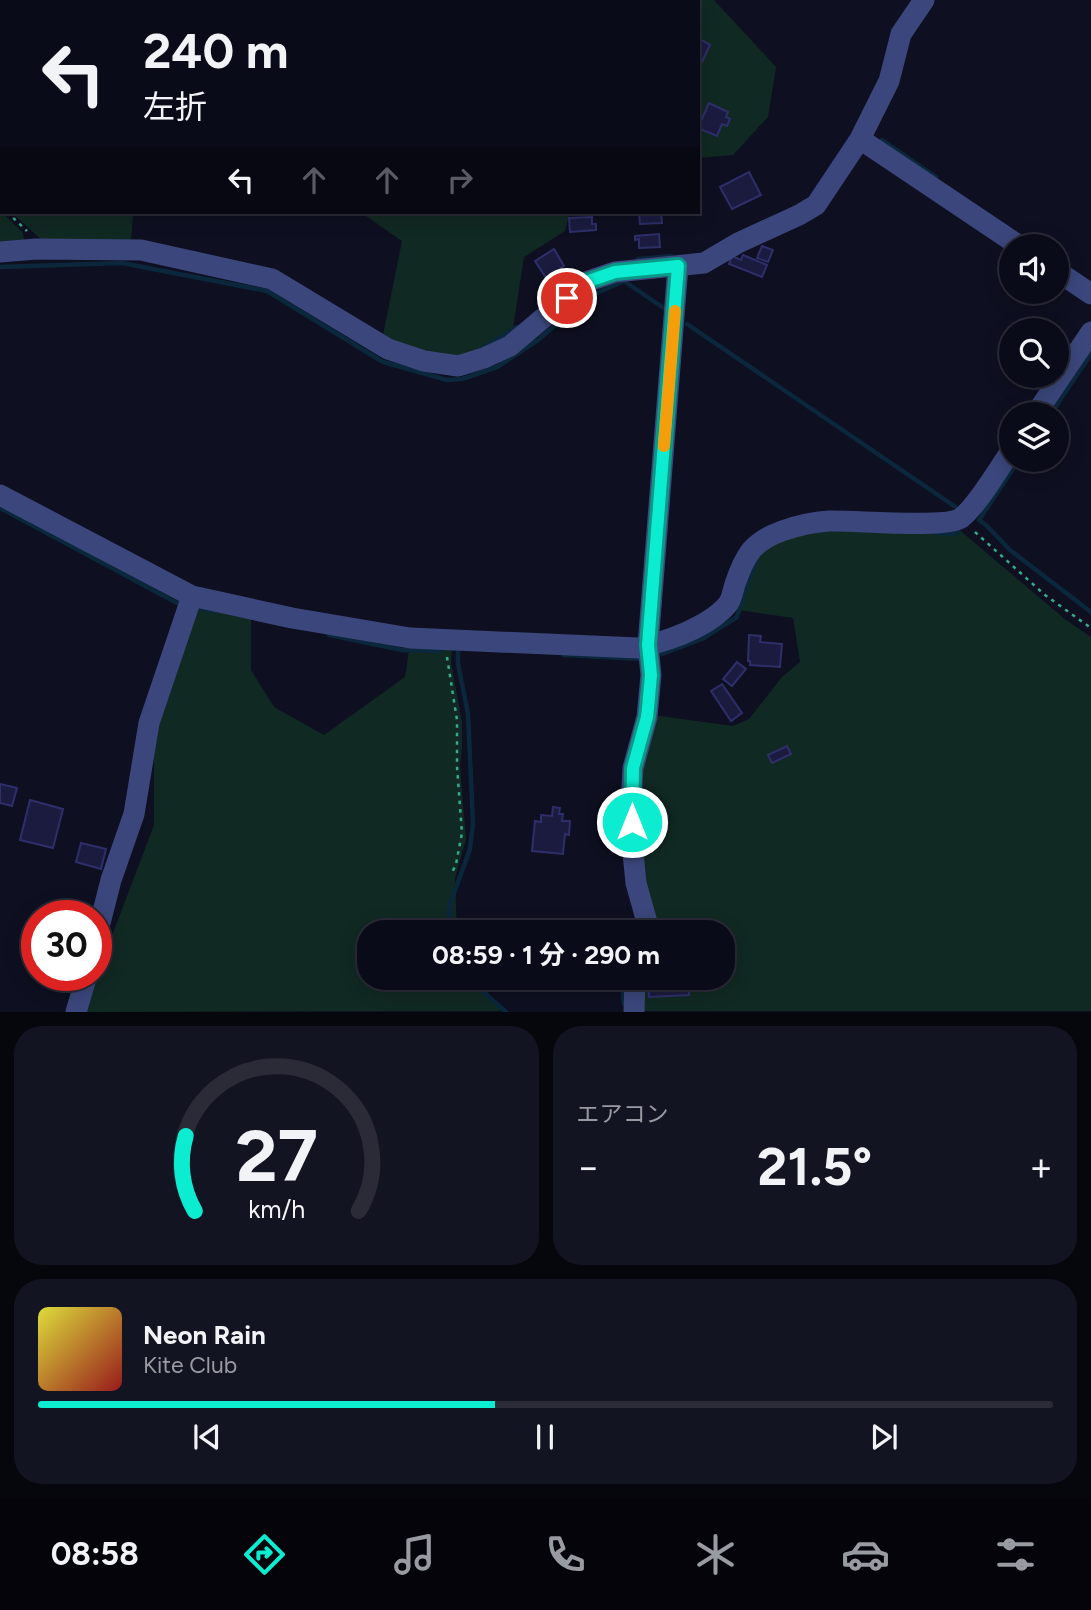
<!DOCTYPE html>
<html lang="ja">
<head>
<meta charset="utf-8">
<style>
	body { margin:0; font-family:Figtree,"Noto Sans JP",sans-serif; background:#131421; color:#f1f3f6; height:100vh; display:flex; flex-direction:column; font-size:26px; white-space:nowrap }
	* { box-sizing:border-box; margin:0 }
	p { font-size:23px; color:#999ba2 }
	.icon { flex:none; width:38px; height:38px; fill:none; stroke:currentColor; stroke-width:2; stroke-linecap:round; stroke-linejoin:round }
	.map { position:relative; height:1012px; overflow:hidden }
	.drawer { display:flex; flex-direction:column; gap:14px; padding:14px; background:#06060d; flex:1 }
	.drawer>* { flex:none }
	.guide { position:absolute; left:0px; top:0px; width:700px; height:214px; box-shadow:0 4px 18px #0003,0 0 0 2px #2a2b37; background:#0a0b18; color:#f1f3f6; overflow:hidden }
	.tools { position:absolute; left:999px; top:234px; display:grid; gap:14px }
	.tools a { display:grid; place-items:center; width:70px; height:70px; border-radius:50%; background:#0a0b18; box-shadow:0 4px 18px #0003,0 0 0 2px #2a2b37; font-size:35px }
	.speed { position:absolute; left:21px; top:900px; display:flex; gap:14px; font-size:35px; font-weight:700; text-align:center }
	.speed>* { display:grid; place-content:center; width:91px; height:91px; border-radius:50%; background:#0a0b18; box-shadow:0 4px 18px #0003,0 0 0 2px #2a2b37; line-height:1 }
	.speed .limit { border:10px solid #d22; background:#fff; color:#111 }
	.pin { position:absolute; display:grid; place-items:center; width:60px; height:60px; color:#fff; margin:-30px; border:4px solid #fff; border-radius:50%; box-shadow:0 2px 7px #0007 }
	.me { position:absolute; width:77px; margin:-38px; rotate:0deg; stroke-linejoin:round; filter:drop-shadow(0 0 5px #0008) }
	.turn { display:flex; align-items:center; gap:24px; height:147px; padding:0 28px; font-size:32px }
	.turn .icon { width:91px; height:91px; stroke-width:2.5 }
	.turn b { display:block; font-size:49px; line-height:60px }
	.lanes { display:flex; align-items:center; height:66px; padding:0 28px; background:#0003; justify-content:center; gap:35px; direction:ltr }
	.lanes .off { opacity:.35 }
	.big { font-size:52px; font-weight:700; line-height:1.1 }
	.drawer .tile { flex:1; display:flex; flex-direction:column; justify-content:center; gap:10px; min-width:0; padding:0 24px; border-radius:28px; background:#131421 }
	.drawer .dial { align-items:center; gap:0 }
	.dial svg { height:182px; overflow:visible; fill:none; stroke:#2a2b37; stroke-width:7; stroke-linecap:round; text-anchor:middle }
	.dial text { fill:#f1f3f6; stroke:none }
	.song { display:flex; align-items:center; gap:21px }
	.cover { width:84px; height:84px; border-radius:10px; background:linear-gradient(135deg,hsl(60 70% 55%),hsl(0 70% 35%)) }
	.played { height:7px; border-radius:4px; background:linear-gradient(90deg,#0cecd0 45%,#2a2b37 45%) }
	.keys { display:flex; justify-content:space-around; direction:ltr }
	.heat { display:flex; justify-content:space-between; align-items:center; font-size:38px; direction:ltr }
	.drawer .tiles { flex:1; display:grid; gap:14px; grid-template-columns:1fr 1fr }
	.tile:last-child { grid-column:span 2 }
	.trip { position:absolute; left:357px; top:920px; width:378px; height:70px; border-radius:28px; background:#0a0b18; box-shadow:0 4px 18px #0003,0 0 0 2px #2a2b37; font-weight:700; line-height:70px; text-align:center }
	.menu { display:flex; height:112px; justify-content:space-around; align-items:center; background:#04040a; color:#999ba2 }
	.menu .icon { width:49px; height:49px }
	.menu .active { color:#0cecd0 }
	.menu b { font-size:32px; color:#f1f3f6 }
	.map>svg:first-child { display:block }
</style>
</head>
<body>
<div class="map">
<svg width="1091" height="1012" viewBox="0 0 1091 1012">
	<rect width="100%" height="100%" fill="#0e0f20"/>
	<path fill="#112923" d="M 0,0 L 206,0 L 205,2 L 2,2 L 2,203 L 0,202 Z
		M 329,0 L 714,0 L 776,67 L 768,117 L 733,155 L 698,158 L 698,2 L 330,2 Z
		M 0,210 L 23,233 L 25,247 L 0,247 Z
		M 11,212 L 133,212 L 131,244 L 46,244 Z
		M 360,212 L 570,212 L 565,231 L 524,257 L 511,341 L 456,360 L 382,340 L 402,241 Z
		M 956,527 L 1066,620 L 1091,637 L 1091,1011 L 639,1011 L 639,978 L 723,978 L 723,933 L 655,933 L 640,882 L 635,793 L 653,715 L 733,726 L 749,719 L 782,677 L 800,662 L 793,618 L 731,609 L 765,544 L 803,531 Z
		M 198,606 L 251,616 L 251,670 L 274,707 L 324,735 L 405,677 L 410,644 L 452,647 L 451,663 L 462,722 L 462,748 L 460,767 L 466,839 L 455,878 L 457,933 L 369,933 L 369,978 L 478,978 L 501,1011 L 83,1012 L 154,825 L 154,735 Z"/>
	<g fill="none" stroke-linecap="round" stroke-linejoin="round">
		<path stroke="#0b273b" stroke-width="4.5" d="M 882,140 L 936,177
			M 1024,237 L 1038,247
			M 638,259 L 671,256
			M 0,267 L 122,263 L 267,291 L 383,362 L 447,380 L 462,379 L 497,367 L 538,340 L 588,297 L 624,281 L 665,309
			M 687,324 L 957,508
			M 486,346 L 517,327
			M 1050,415 L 1091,354
			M 1019,460 L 979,520 L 986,525 L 1010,550 L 1091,612
			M 0,508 L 177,603
			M 936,533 L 954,534 L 958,532
			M 201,609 L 214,611
			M 329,635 L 402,650 L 441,651
			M 662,654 L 702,639 L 737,617 L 748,580 L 756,562
			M 563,655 L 642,659
			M 455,933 L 449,914 L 450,904 L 470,849 L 473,824 L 468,714 L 458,664 L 458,649
			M 474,978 L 481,990 L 506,1012
			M 624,1004 L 623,996 L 625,978"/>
	</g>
	<path fill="#1b1b40" stroke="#2e2f6a" stroke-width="2" d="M 698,38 L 710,45 L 701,64 L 698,63 Z
		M 709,103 L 728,112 L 726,117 L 730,119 L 727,126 L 722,124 L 717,136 L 698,128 Z
		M 749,172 L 761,195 L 732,209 L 720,187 Z
		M 639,212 L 661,212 L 662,223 L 640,224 Z
		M 592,217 L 592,224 L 596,224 L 596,230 L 570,232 L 569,218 Z
		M 659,234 L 660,247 L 639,248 L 639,239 L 635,240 L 635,236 Z
		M 762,246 L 773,250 L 768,262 L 757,258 Z
		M 554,249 L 564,266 L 546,278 L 535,261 Z
		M 743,255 L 767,265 L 762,277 L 729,264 L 732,256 L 741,260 Z
		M 749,635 L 761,636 L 760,642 L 782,644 L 780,667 L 750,665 L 750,661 L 748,661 Z
		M 737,662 L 746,669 L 732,686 L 723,679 Z
		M 722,684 L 742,713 L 731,721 L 711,691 Z
		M 787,746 L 791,754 L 772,763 L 768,755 Z
		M 0,784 L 17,788 L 12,806 L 0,803 Z
		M 30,800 L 63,809 L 53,848 L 20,840 Z
		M 604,804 L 619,804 L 618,828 L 603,827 Z
		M 553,807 L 560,808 L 559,814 L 563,814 L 562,821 L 570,821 L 569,835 L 565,834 L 563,854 L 532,851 L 535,821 L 541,822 L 541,815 L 552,816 Z
		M 81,843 L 106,849 L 101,869 L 76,862 Z
		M 648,978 L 688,978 L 689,995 L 649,997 Z"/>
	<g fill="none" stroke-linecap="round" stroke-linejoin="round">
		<path stroke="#34ac8a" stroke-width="2.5" stroke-dasharray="3.5 5" stroke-linecap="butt" d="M 0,206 L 2,207
			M 7,212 L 27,231
			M 975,532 L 1045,595 L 1091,628
			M 447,657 L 457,720 L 457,767 L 462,833 L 456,864 L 451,875"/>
		<path stroke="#3b477c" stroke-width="21" d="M 860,139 L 1021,247
			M 0,252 L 36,249 L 141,250 L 272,279 L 388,349 L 424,361 L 458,366 L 484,358 L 510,346 L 586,282 L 615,272 L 704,263 L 738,243 L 799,215 L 816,205 L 860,139 L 889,81 L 901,34 L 924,0
			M 1057,271 L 1091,294
			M 1035,415 L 1091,332
			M 0,495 L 192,596 L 292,618 L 410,638 L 638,648 C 667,641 709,627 728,604 C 732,599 733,590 735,584 C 745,555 752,542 782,531 C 796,526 814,522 829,521 C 854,520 945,529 961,518 C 977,506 1000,467 1012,449
			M 650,933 L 636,883 L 632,843 L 631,802 L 633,768 L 647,717 L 651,675 L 648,645 L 678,266
			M 96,939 L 111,880 L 134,814 L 149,723 L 192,596
			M 76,1012 L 87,975
			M 634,1012 L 635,978"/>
	</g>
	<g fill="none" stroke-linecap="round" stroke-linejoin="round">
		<g stroke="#089987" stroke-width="18">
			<path id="route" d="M 567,298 L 586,282 L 615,272 L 678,266 L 648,645 L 651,675 L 648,708 L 647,717 L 633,768 L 632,822"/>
		</g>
		<use href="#route" stroke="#0cecd0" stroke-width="12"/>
		<path stroke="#f59e0b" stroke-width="12" d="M 664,446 L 675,311"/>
	</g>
</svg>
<div class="tools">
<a><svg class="icon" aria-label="sound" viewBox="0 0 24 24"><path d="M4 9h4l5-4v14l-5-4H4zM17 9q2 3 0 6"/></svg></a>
<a><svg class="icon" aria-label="search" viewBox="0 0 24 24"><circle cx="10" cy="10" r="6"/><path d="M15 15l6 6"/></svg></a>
<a><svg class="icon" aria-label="layers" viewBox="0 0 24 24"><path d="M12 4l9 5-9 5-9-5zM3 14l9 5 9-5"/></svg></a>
</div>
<div class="speed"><div class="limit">30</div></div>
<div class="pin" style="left:567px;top:298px;background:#d93025"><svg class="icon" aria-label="arrive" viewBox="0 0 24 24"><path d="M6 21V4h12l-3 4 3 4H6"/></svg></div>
<svg class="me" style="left:632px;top:822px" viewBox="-20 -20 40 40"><circle r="17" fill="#0cecd0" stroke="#fff" stroke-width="3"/><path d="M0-11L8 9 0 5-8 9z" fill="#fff"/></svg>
<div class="trip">08:59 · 1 分 · 290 m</div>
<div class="guide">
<div class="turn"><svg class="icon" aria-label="left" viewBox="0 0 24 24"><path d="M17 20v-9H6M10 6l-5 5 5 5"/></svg><div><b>240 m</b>左折</div></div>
<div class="lanes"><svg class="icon" aria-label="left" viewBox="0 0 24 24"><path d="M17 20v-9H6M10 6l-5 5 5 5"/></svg><svg class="icon off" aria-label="ahead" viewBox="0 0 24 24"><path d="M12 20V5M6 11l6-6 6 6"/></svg><svg class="icon off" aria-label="ahead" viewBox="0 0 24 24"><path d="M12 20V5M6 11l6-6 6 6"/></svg><svg class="icon off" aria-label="right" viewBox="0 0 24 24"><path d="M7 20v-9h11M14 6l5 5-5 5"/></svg></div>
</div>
</div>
<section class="drawer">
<div class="tiles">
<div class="tile dial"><svg viewBox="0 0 100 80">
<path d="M14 69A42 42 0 1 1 86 69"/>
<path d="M14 69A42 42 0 0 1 10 36" stroke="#0cecd0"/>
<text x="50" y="56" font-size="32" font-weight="700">27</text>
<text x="50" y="72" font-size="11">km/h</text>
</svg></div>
<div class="tile"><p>エアコン</p>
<div class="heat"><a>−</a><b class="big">21.5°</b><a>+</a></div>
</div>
<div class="tile">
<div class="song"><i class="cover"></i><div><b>Neon Rain</b><p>Kite Club</p></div></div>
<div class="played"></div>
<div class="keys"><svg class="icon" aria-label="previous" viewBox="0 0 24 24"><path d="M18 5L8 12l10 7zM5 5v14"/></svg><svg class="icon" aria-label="pause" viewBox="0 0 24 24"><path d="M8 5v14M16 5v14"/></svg><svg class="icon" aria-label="next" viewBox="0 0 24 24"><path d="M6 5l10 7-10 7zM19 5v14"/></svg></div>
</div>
</div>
</section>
<nav class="menu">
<b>08:58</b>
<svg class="icon active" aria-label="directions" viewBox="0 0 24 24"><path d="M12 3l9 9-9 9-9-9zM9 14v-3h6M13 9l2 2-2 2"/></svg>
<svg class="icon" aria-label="music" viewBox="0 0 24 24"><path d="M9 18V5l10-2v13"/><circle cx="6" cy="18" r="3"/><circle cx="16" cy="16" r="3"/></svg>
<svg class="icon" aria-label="phone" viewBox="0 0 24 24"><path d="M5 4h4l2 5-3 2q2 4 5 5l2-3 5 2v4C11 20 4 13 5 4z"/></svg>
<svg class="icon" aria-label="climate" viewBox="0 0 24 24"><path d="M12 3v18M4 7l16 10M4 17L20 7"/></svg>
<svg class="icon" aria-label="car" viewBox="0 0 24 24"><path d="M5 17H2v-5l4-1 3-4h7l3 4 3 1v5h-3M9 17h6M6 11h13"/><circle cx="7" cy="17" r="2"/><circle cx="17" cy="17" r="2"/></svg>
<svg class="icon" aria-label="filters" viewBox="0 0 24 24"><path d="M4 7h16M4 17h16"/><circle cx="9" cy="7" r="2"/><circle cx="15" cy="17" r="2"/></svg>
</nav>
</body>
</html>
